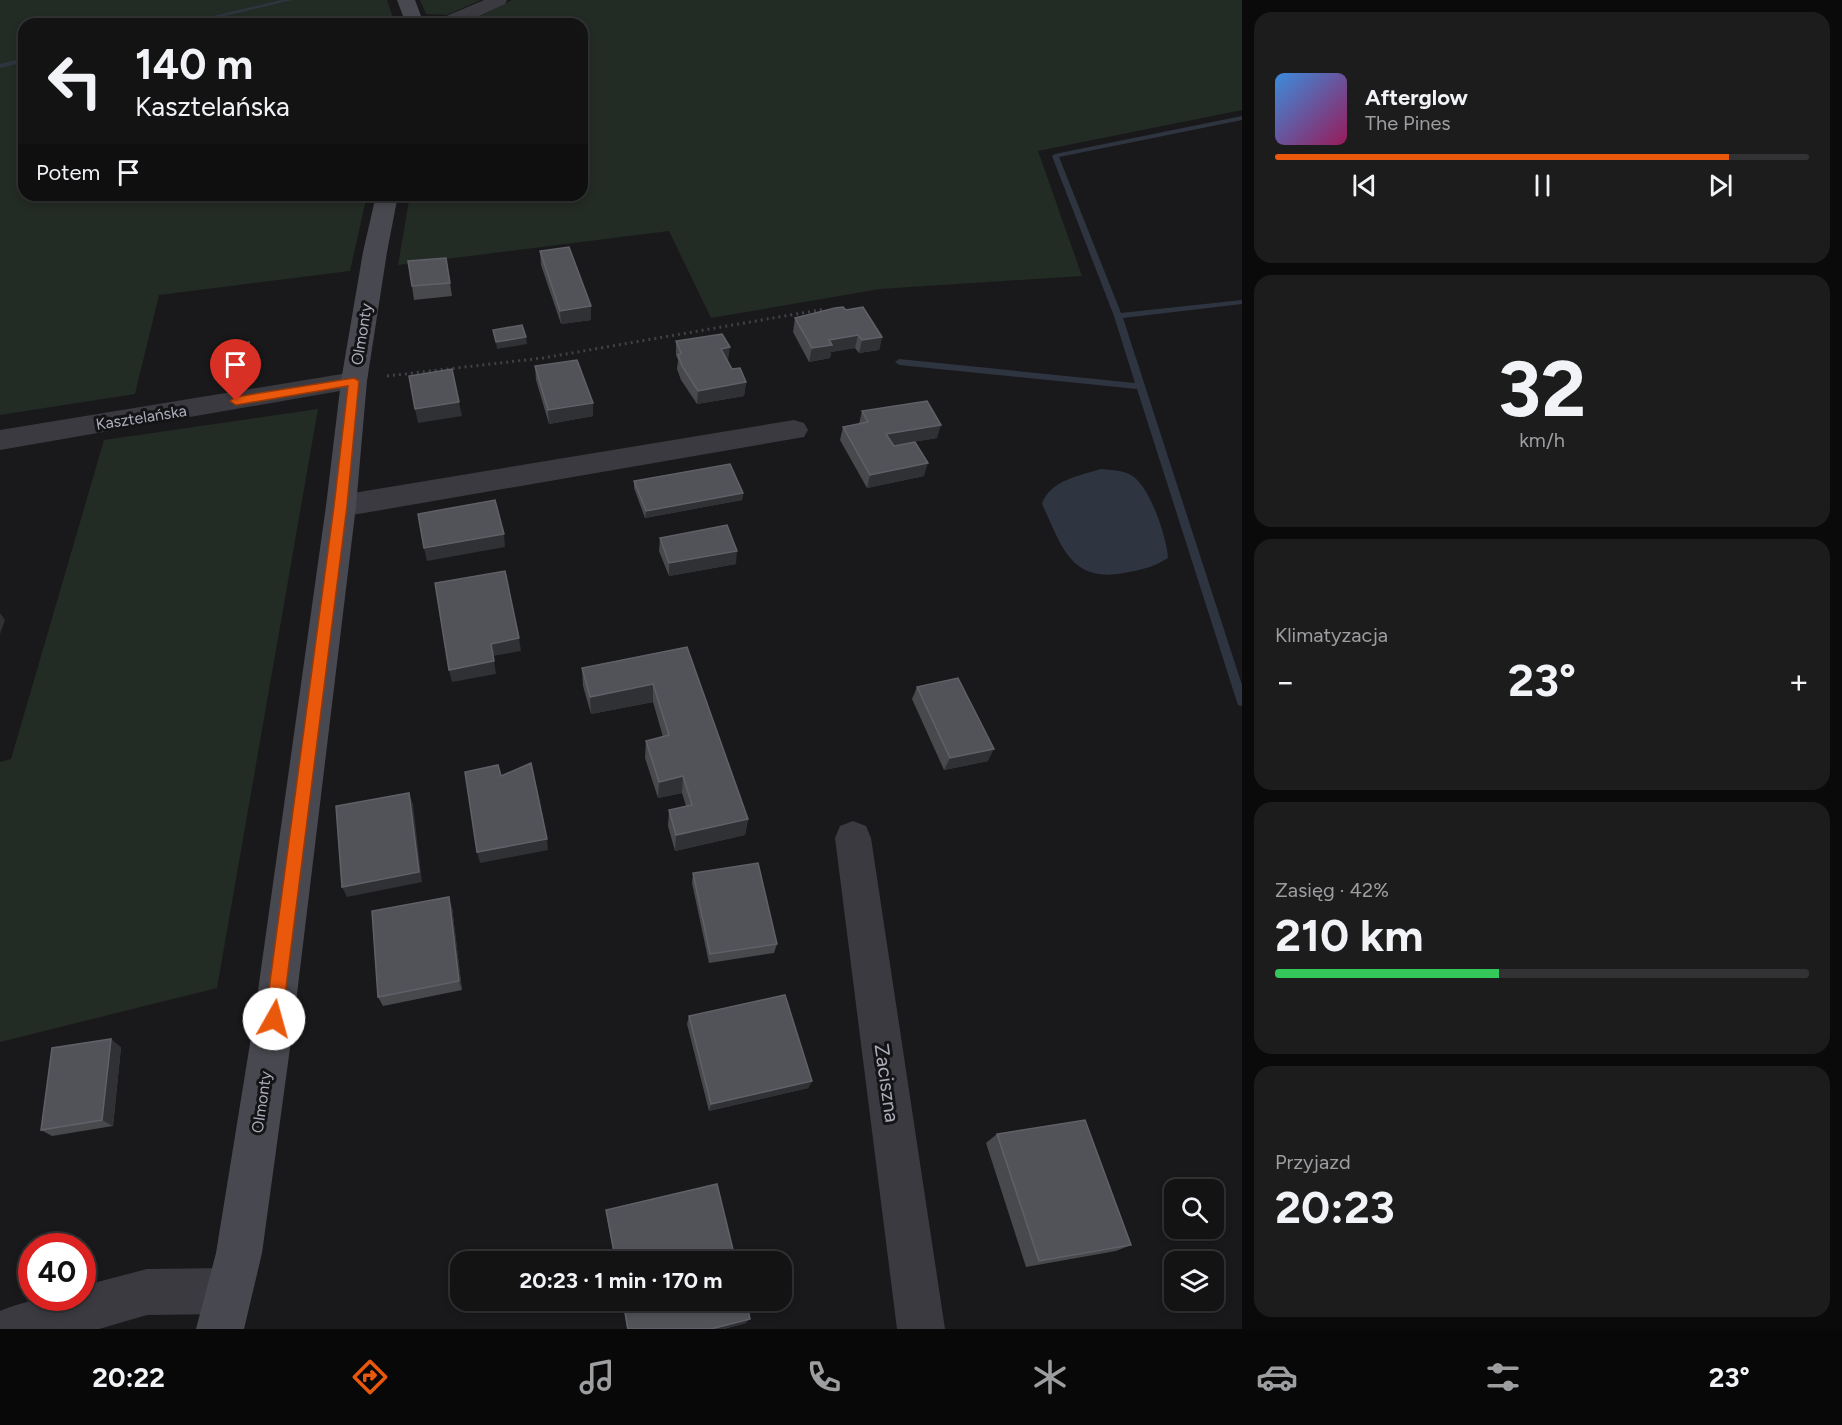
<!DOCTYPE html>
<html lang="pl">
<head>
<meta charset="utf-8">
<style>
	body { margin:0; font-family:Figtree,sans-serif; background:#1c1c1d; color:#f1f3f6; height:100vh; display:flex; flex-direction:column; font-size:22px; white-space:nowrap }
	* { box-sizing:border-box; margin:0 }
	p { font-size:20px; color:#9d9ea0 }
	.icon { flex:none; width:33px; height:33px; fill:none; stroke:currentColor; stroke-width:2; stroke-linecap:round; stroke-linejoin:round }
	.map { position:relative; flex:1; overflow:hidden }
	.panel { display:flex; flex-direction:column; gap:12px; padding:12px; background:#0a0a0b; width:600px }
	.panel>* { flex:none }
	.hud { position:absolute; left:18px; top:18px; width:570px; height:183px; border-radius:18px; box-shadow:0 3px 9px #0003,0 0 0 2px #323234; background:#131314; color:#f1f3f6; overflow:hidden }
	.controls { position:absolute; left:1164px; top:1179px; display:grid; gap:12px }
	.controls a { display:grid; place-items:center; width:60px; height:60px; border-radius:12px; background:#131314; box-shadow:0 3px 9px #0003,0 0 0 2px #323234; font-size:30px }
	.speed { position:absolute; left:18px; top:1233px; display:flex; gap:12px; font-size:30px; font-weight:700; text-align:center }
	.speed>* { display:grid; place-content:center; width:78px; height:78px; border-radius:50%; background:#131314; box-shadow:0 3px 9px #0003,0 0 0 2px #323234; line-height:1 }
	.speed .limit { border:9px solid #d22; background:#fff; color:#111 }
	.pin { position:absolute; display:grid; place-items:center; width:51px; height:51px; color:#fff; margin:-62px -26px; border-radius:50% 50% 50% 0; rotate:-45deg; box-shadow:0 0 6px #0007 }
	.pin .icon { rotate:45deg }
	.me { position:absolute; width:66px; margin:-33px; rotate:7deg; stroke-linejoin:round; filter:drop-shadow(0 0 4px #0008) }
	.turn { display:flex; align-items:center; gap:21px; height:126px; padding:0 18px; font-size:27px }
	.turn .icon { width:78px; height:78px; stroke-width:2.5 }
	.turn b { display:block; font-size:42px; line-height:51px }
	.then { display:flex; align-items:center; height:57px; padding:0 18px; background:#0003; gap:12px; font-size:22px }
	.big { font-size:45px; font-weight:700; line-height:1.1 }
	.panel .tile { flex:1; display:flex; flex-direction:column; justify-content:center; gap:9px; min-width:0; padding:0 21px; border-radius:18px; background:#1c1c1d }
	.panel .dial { align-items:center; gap:0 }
	.dial b { font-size:78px; line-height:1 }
	.song { display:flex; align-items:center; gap:18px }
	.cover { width:72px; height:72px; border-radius:9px; background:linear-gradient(135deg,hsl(210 70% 55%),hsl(330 70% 35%)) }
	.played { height:6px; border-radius:3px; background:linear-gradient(90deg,#ea580c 85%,#323234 85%) }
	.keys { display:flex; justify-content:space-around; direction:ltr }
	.heat { display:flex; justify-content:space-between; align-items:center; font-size:33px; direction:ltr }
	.charge { height:9px; border-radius:4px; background:linear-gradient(90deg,#34c759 42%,#323234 0) }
	.trip { position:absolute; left:450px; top:1251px; width:342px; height:60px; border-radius:18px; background:#131314; box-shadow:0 3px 9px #0003,0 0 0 2px #323234; font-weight:700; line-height:60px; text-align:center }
	.menu { display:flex; height:96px; justify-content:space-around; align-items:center; background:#080808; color:#9d9ea0 }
	.menu .icon { width:42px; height:42px }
	.menu .active { color:#ea580c }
	.menu b { font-size:27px; color:#f1f3f6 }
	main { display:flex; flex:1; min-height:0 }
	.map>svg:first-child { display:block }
</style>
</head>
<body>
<main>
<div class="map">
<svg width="1242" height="1329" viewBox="0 0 1242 1329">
	<rect width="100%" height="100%" fill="#19191b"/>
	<path fill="#232b25" d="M 0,0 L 387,0 L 395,24 L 24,24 L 24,195 L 367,195 L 350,271 L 159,295 L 135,394 L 0,415 Z
		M 420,0 L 481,0 L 447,15 L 426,14 Z
		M 512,0 L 1242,0 L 1242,110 L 1038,151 L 1082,276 L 880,289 L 711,318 L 669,231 L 398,265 L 410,195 L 582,195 L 582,24 L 464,24 Z
		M 318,409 L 217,988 L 0,1042 L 0,762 L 11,759 L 104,440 Z"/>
	<path fill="#2e3540" d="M 1101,469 C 1110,470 1121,470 1129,474 C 1149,482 1167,538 1168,558 C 1154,567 1141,570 1124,573 C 1070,583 1062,546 1042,504 C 1050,480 1079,476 1101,469 Z"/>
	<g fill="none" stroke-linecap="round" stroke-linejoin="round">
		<path fill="#2e3540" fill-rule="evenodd" d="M 281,0 L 292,0 L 191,24 L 180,24 Z
			M 24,58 L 24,62 L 0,68 L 0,64 Z
			M 1242,116 L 1242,120 L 1059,157 L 1121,313 L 1242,300 L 1242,304 L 1123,318 L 1242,685 L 1242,706 L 1238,705 L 1237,702 L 1137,389 L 899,365 L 895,362 L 899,359 L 1135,383 L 1114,316 L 1052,156 L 1055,154 Z"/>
		<path stroke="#404147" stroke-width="3" stroke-dasharray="2 4" stroke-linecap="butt" d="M 387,376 L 543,358 L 825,309"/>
		<path fill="#3a3a40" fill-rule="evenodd" d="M 484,0 L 507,0 L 505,4 L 462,24 L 434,24 C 438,18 474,5 484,0 Z
			M 354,372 L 363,375 L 367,381 L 363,387 L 0,450 L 0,430 Z
			M 794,420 L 804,423 L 808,430 L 804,437 L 341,517 L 331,514 L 326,506 L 331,498 L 341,495 Z
			M 853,821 L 866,826 L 871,838 L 945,1329 L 897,1329 L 835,838 L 840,826 Z
			M 229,1268 L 246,1274 L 252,1291 L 246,1308 L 229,1314 L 147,1315 L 99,1329 L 0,1329 L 0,1311 C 31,1298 50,1298 82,1298 L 82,1286 L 147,1269 Z"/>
		<path fill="#484850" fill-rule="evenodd" d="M 397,0 L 415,0 L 424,24 L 406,24 Z
			M 376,195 L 398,195 L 387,252 L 367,381 L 356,506 L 294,1019 L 262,1253 L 244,1329 L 196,1329 L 216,1253 L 254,1019 L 326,506 L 341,381 L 363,252 Z"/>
	</g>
	<path fill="#47494d" d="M 540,251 L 591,320 L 561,324 L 541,265 Z
		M 446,258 L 452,296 L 414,300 L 412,286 Z
		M 846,310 L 882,337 L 879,350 L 859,353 L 855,348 L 831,352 L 830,358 L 809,362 L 793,332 L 795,318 Z
		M 676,341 L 728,361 L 732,369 L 746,382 L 744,396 L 697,404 L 681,380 L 677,369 L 678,360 L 676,355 Z
		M 249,342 L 251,349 L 251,370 L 225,373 L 223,366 Z
		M 535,366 L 593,416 L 549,424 L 536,380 Z
		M 862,411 L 937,438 L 893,445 L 924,476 L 867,488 L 840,440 L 843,427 L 859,424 Z
		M 634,481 L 743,493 L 742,500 L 645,518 L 634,488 Z
		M 660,538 L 736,564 L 669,576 L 659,551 Z
		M 687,647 L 748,819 L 745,835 L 675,851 L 668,826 L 669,810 L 686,806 L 682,793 L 658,798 L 645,758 L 646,741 L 663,737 L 653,702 L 591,714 L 583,686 L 582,668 Z
		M 917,687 L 988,761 L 944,770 L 912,699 Z
		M 693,873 L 777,944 L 774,953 L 709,963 L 692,883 Z
		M 452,907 L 462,990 L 383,1006 L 378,997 Z
		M 689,1016 L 812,1081 L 808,1088 L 709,1111 L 687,1024 Z
		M 121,1047 L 113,1126 L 52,1136 L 41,1130 Z
		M 997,1134 L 1131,1245 L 1116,1251 L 1026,1267 L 986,1143 Z
		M 606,1210 L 736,1262 L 615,1262 L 607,1218 Z
		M 622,1300 L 746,1300 L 746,1323 L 724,1329 L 627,1329 Z"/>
	<path fill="#303134" d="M 591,306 L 591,320 L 561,324 L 560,311 Z
		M 858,335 L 855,348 L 831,352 L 830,358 L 809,362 L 812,348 L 829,340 Z
		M 526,337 L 527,344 L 497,349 L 496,342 Z
		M 882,337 L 879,350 L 859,353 L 862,340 Z
		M 249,342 L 251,349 L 251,370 L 249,363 Z
		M 730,347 L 728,361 L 720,362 L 721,349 Z
		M 746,382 L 744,396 L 697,404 L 698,391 Z
		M 459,402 L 462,416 L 418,423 L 415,409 Z
		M 593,403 L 593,416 L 549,424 L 548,410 Z
		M 941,425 L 937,438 L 883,447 L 886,434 Z
		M 928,463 L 924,476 L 867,488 L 870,475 Z
		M 743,493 L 742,500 L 645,518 L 646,511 Z
		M 504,534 L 505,547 L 427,561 L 424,548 Z
		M 737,551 L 736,564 L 669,576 L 669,563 Z
		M 0,613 L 5,620 L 0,634 Z
		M 519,638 L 521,651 L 493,656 L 491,644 Z
		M 494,661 L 496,674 L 452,682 L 449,670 Z
		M 653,684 L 653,702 L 591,714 L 590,697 Z
		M 994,749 L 988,761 L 944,770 L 950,758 Z
		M 683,776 L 682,793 L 658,798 L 659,782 Z
		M 409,793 L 413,804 L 422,882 L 347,897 L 342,887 Z
		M 748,819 L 745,835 L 675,851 L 676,835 Z
		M 547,839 L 548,850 L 480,863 L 477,852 Z
		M 449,897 L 452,907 L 462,990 L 459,981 Z
		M 111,1039 L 121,1047 L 113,1126 L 102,1120 Z
		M 812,1081 L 808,1088 L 709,1111 L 711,1104 Z
		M 750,1319 L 746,1323 L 724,1329 L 711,1329 Z"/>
	<path fill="#525359" stroke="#606168" stroke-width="1.5" d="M 569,247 L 591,306 L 560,311 L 540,251 Z
		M 446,258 L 450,283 L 412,286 L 408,261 Z
		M 843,307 L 846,310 L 863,307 L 882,337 L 862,340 L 858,335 L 829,340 L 832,345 L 812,348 L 795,318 L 835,308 Z
		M 522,325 L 526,337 L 496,342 L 493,330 Z
		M 722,334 L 730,347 L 721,349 L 732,369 L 740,368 L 746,382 L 698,391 L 682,366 L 678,355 L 681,353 L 676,341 Z
		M 249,342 L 249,363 L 223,366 L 223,345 Z
		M 577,360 L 593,403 L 548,410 L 535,366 Z
		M 452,369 L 459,402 L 415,409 L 409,376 Z
		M 927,401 L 941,425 L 886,434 L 894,446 L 915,442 L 928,463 L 870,475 L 843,427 L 868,422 L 862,411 Z
		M 730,464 L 743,493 L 646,511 L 634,481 Z
		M 495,500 L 504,534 L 424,548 L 418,514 Z
		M 727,525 L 737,551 L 669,563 L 660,538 Z
		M 505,571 L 519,638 L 491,644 L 494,661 L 449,670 L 435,583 Z
		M 687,647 L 748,819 L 676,835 L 669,810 L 692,805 L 683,776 L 659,782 L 646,741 L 669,735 L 653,684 L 590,697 L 582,668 Z
		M 958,678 L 994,749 L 950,758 L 917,687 Z
		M 531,763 L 547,839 L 477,852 L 465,772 L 498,765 L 501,776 Z
		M 409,793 L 419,872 L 342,887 L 336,806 Z
		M 758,863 L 777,944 L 710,954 L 693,873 Z
		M 449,897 L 459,981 L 378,997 L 372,911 Z
		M 785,995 L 812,1081 L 711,1104 L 689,1016 Z
		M 111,1039 L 102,1120 L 41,1130 L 52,1048 Z
		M 1085,1120 L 1131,1245 L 1039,1261 L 997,1134 Z
		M 717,1184 L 736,1262 L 616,1262 L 606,1210 Z
		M 623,1300 L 746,1300 L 750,1319 L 711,1329 L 628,1329 Z"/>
	<path fill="#ea580c" stroke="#983908" stroke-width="1.5" d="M 354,378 L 359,381 L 347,506 L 282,1019 L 280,1025 L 274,1028 L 268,1025 L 265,1019 L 334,506 L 348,386 L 236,405 L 230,401 L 236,397 Z"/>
	<g text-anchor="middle" stroke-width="6" stroke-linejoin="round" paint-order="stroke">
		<g font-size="16" fill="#abadbb" stroke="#141416">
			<text transform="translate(361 334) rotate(-81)" y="6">Olmonty</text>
			<text transform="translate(141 417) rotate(-9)" y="6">Kasztelańska</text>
			<text transform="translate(261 1102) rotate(-82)" y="6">Olmonty</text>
		</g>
		<g font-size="20" fill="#abadbb" stroke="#141416">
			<text transform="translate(887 1083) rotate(82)" y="7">Zaciszna</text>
		</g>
	</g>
</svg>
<div class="controls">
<a><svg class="icon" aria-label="search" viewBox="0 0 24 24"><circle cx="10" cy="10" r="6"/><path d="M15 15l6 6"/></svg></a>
<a><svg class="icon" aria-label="layers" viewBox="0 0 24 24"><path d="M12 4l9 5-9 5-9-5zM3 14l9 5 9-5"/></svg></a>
</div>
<div class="speed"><div class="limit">40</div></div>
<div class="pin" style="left:236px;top:401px;background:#d93025"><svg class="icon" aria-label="arrive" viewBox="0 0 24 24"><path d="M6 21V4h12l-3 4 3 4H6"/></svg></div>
<svg class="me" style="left:274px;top:1019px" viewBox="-20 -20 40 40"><circle r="19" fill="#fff"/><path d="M0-13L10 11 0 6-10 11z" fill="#ea580c"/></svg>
<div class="trip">20:23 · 1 min · 170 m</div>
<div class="hud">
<div class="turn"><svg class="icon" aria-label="left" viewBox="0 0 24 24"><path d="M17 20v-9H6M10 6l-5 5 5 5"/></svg><div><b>140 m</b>Kasztelańska</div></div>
<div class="then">Potem<svg class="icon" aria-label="arrive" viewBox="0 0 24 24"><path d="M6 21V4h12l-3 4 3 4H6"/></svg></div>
</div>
</div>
<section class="panel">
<div class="tile">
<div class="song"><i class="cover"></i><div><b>Afterglow</b><p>The Pines</p></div></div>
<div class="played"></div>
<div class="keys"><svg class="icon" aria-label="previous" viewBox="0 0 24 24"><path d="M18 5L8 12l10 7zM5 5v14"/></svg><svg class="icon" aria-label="pause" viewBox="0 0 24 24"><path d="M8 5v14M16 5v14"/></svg><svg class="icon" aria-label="next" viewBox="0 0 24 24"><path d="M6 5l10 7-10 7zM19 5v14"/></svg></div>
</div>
<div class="tile dial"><b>32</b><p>km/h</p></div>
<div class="tile"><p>Klimatyzacja</p>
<div class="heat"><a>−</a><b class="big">23°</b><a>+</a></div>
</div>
<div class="tile"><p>Zasięg · 42%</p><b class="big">210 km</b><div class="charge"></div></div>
<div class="tile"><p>Przyjazd</p><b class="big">20:23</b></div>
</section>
</main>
<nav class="menu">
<b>20:22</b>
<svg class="icon active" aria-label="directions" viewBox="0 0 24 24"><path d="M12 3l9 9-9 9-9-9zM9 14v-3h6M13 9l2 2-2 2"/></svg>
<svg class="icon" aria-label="music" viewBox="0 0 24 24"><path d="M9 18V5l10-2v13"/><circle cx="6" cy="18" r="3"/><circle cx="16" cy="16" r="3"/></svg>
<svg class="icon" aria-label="phone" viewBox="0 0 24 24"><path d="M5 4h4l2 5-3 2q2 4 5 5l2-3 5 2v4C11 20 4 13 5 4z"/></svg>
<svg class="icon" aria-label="climate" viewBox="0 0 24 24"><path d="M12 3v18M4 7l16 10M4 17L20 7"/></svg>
<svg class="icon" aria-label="car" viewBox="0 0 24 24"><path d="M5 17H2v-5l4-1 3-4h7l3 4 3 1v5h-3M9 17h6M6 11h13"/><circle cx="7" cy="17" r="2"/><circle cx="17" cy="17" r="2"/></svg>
<svg class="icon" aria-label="filters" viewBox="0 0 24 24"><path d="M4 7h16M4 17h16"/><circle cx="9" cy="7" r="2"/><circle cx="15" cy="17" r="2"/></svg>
<b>23°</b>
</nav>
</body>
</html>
